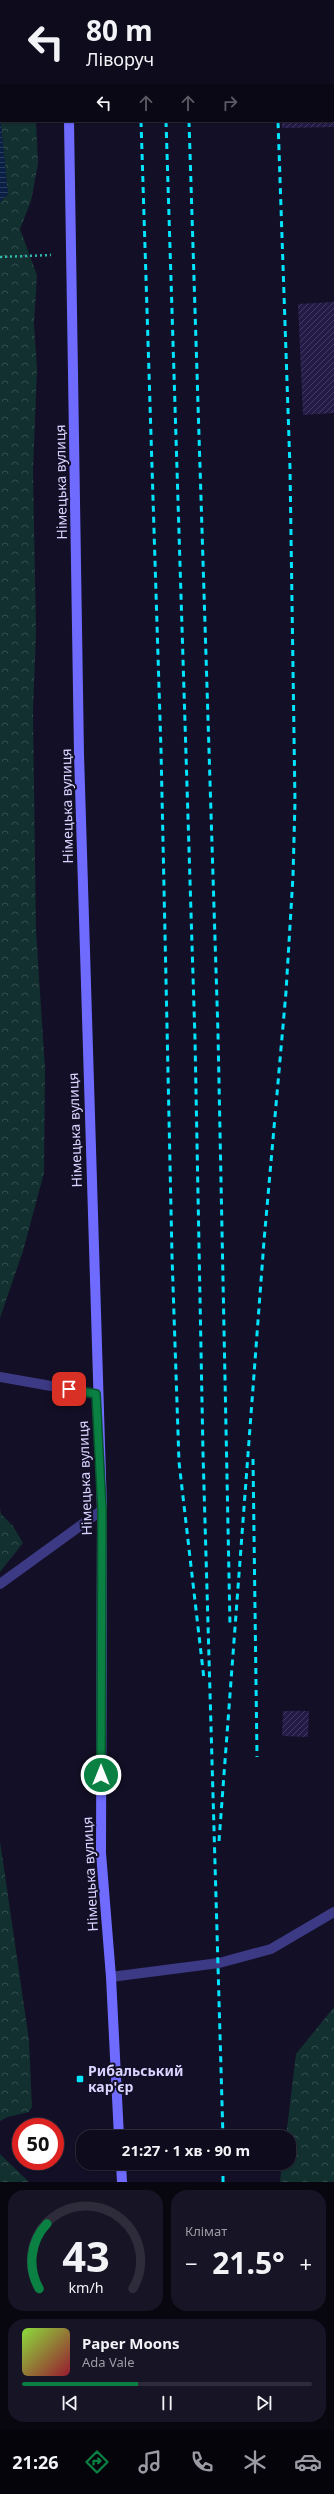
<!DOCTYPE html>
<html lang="uk">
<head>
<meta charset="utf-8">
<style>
	body { margin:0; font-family:"Noto Sans",sans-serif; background:#171425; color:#f1f3f6; height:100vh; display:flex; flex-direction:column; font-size:15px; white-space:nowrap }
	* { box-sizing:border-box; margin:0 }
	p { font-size:13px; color:#9b9ba3 }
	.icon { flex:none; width:22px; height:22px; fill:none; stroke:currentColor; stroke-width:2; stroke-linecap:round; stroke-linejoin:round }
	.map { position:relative; height:2182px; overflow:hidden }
	.drawer { display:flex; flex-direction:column; gap:8px; padding:8px; background:#08060f; flex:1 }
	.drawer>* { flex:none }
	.banner { position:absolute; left:0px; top:0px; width:334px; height:122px; box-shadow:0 1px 3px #0004,0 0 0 1px #2e2b3b; background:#0e0b1c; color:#f1f3f6; overflow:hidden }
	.speed { position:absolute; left:12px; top:2118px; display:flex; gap:8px; font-size:20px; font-weight:700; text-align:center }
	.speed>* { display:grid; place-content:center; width:52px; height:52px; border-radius:50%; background:#0e0b1c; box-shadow:0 1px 3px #0004,0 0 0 1px #2e2b3b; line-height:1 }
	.speed .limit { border:6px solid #d22; background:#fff; color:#111 }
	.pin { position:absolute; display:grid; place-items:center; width:34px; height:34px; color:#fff; margin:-17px; border-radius:8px; box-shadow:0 2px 6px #0006 }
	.me { position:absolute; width:44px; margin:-22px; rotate:0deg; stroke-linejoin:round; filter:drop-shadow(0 0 3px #0008) }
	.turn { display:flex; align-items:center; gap:14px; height:84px; padding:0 20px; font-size:18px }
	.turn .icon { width:52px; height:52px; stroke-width:2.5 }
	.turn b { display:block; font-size:28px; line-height:34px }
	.lanes { display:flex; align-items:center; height:38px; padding:0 20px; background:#0003; justify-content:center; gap:20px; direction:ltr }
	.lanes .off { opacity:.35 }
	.big { font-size:30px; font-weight:700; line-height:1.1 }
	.drawer .card { flex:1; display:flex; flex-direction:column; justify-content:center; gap:6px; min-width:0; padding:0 14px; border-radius:16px; background:#171425 }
	.drawer .dial { align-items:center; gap:0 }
	.dial svg { height:104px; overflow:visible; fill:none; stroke:#2e2b3b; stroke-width:7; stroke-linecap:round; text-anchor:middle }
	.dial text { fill:#f1f3f6; stroke:none }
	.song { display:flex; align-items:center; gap:12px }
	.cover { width:48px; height:48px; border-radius:6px; background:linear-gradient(135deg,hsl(90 70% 55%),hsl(350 70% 35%)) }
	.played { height:4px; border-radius:2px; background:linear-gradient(90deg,#0b8043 40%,#2e2b3b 40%) }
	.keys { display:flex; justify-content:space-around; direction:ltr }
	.heat { display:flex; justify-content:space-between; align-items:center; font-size:22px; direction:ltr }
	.drawer .tiles { flex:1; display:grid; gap:8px; grid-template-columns:1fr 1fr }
	.card:last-child { grid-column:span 2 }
	.trip { position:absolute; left:76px; top:2130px; width:220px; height:40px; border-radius:16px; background:#0e0b1c; box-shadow:0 1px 3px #0004,0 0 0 1px #2e2b3b; font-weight:700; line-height:40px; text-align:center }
	.menu { display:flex; height:64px; justify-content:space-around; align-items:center; background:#06040b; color:#9b9ba3 }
	.menu .icon { width:28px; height:28px }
	.menu .active { color:#0b8043 }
	.menu b { font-size:18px; color:#f1f3f6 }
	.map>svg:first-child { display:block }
</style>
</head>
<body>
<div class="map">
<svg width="334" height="2182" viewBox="0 0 334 2182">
	<defs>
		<pattern id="forest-crowns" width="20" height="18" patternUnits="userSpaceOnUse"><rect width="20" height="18" fill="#12302f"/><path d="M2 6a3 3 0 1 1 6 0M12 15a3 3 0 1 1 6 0" fill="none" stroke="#344d4e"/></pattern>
		<pattern id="water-rules" width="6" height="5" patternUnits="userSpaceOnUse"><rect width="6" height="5" fill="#0a1f44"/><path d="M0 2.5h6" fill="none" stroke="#2d3f60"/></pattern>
		<pattern id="building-hatch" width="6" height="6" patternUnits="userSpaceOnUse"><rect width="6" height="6" fill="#241b47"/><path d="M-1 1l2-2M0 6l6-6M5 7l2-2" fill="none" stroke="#433b63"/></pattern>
	</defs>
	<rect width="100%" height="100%" fill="#130f26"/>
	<path fill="url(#forest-crowns)" d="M 0,0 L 34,0 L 1,1 L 1,121 L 36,121 L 38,164 L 31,201 L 20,229 L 37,275 L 34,324 L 37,369 L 33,471 L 36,632 L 33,712 L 36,931 L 45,1068 L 44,1173 L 23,1251 L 0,1318 L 0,202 L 8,194 L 0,116 Z
		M 0,1508 L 1,1514 L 13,1526 L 23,1543 L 0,1572 Z
		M 0,1841 L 29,2040 L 32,2107 L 29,2112 L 8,2117 L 0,2121 Z
		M 334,2007 L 334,2182 L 280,2182 L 282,2163 L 289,2163 L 289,2137 L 286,2137 L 296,2054 Z
		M 0,2154 L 29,2182 L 0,2182 Z"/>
	<path fill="url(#water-rules)" d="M 0,116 L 8,194 L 0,202 Z"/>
	<path fill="url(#building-hatch)" d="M 282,121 L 334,121 L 334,127 L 282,128 Z
		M 334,302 L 334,413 L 303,415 L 298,304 Z
		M 283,1711 L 309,1711 L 308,1737 L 282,1736 Z"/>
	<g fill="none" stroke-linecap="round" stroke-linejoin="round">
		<path stroke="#2fb8b0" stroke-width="2.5" stroke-dasharray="2 3" stroke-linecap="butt" d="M 0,257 L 51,255"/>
		<path stroke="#3d3a85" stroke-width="10" d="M 0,1377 L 96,1394
			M 0,1584 L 102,1510"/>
		<path stroke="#3d3a85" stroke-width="10" d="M 111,1977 L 219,1963 L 271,1949 L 334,1912"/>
		<path stroke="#6f6bff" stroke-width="10" d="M 66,0 L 66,1
			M 69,121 L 79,754 L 102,1510 L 101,1853 L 111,1977 L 119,2137
			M 121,2163 L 122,2182"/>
		<path stroke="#00e5ff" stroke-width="3" stroke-dasharray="6 5" stroke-linecap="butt" d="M 137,0 L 138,1
			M 162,0 L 162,1
			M 185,0 L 186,1
			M 274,0 L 274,1
			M 141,121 L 161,750 L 172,1256 L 179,1462 L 204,1679
			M 166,121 L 195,1039 L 203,1453 L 223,2137
			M 189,121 L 218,1033 L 230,1625
			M 253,1459 L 257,1757
			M 219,1841 L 264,1241 L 286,992 L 293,876 L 295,802 L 290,468 L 278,121
			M 223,2182 L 223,2163"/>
	</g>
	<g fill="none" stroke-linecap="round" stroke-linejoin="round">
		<g stroke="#07532c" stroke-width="10">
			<path id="route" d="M 69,1389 L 96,1394 L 102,1510 L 101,1775"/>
		</g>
		<use href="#route" stroke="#0b8043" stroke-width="7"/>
	</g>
	<rect fill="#00e5ff" stroke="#130f26" stroke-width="1.5" x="76" y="2075" width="8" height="8" rx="2"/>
	<g text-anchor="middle" stroke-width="4" stroke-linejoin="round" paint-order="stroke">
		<g font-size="14" fill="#d9d4ff" stroke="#130f26">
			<text transform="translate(61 482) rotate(-91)" y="5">Німецька вулиця</text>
			<text transform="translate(67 806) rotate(-91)" y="5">Німецька вулиця</text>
			<text transform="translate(75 1130) rotate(-92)" y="5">Німецька вулиця</text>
			<text transform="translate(85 1478) rotate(-92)" y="5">Німецька вулиця</text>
			<text transform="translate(90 1874) rotate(-93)" y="5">Німецька вулиця</text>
		</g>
		<g font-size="14" font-weight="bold" fill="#d9d4ff" stroke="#130f26" text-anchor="start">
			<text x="88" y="2076">Рибальський<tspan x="88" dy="16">кар'єр</tspan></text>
		</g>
	</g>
</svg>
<div class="speed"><div class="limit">50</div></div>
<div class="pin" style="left:69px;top:1389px;background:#d93025"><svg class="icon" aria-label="arrive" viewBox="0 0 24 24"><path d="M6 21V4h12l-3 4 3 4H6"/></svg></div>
<svg class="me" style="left:101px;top:1775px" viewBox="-20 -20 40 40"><circle r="17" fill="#0b8043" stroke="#fff" stroke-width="3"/><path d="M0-11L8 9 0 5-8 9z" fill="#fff"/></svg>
<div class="trip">21:27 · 1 хв · 90 m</div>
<div class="banner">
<div class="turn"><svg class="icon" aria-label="left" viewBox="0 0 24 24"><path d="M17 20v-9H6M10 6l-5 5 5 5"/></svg><div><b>80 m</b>Ліворуч</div></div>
<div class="lanes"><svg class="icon" aria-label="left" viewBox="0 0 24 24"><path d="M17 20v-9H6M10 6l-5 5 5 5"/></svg><svg class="icon off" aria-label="ahead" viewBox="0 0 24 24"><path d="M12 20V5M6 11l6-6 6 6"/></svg><svg class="icon off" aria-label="ahead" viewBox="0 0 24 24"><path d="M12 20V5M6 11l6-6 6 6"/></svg><svg class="icon off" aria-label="right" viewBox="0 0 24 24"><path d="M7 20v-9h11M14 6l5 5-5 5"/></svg></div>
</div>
</div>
<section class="drawer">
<div class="tiles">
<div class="card dial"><svg viewBox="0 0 100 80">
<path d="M14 69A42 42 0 1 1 86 69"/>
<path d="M14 69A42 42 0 0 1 20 19" stroke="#0b8043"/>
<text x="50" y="56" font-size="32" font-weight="700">43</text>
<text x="50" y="72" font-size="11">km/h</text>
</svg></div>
<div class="card"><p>Клімат</p>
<div class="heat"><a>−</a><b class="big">21.5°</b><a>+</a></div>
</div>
<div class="card">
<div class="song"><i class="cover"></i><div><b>Paper Moons</b><p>Ada Vale</p></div></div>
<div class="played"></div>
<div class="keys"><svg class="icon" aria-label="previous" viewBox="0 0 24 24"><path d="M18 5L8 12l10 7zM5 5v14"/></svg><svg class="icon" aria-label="pause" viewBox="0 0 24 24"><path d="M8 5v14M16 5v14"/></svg><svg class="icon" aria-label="next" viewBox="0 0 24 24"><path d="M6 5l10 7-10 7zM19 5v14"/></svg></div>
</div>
</div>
</section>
<nav class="menu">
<b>21:26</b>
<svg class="icon active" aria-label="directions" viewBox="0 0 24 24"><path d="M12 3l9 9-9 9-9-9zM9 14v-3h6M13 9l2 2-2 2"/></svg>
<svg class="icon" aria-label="music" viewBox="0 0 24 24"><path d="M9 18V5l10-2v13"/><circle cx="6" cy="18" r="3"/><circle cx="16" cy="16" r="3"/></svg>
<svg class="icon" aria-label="phone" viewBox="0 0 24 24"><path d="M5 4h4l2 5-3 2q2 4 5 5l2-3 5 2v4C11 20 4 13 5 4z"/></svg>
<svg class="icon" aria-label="climate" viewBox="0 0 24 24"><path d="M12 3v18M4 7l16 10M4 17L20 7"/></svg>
<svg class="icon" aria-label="car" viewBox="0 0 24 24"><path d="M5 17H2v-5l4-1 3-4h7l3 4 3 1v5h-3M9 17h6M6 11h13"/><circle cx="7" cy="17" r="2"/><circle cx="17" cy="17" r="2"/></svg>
</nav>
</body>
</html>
